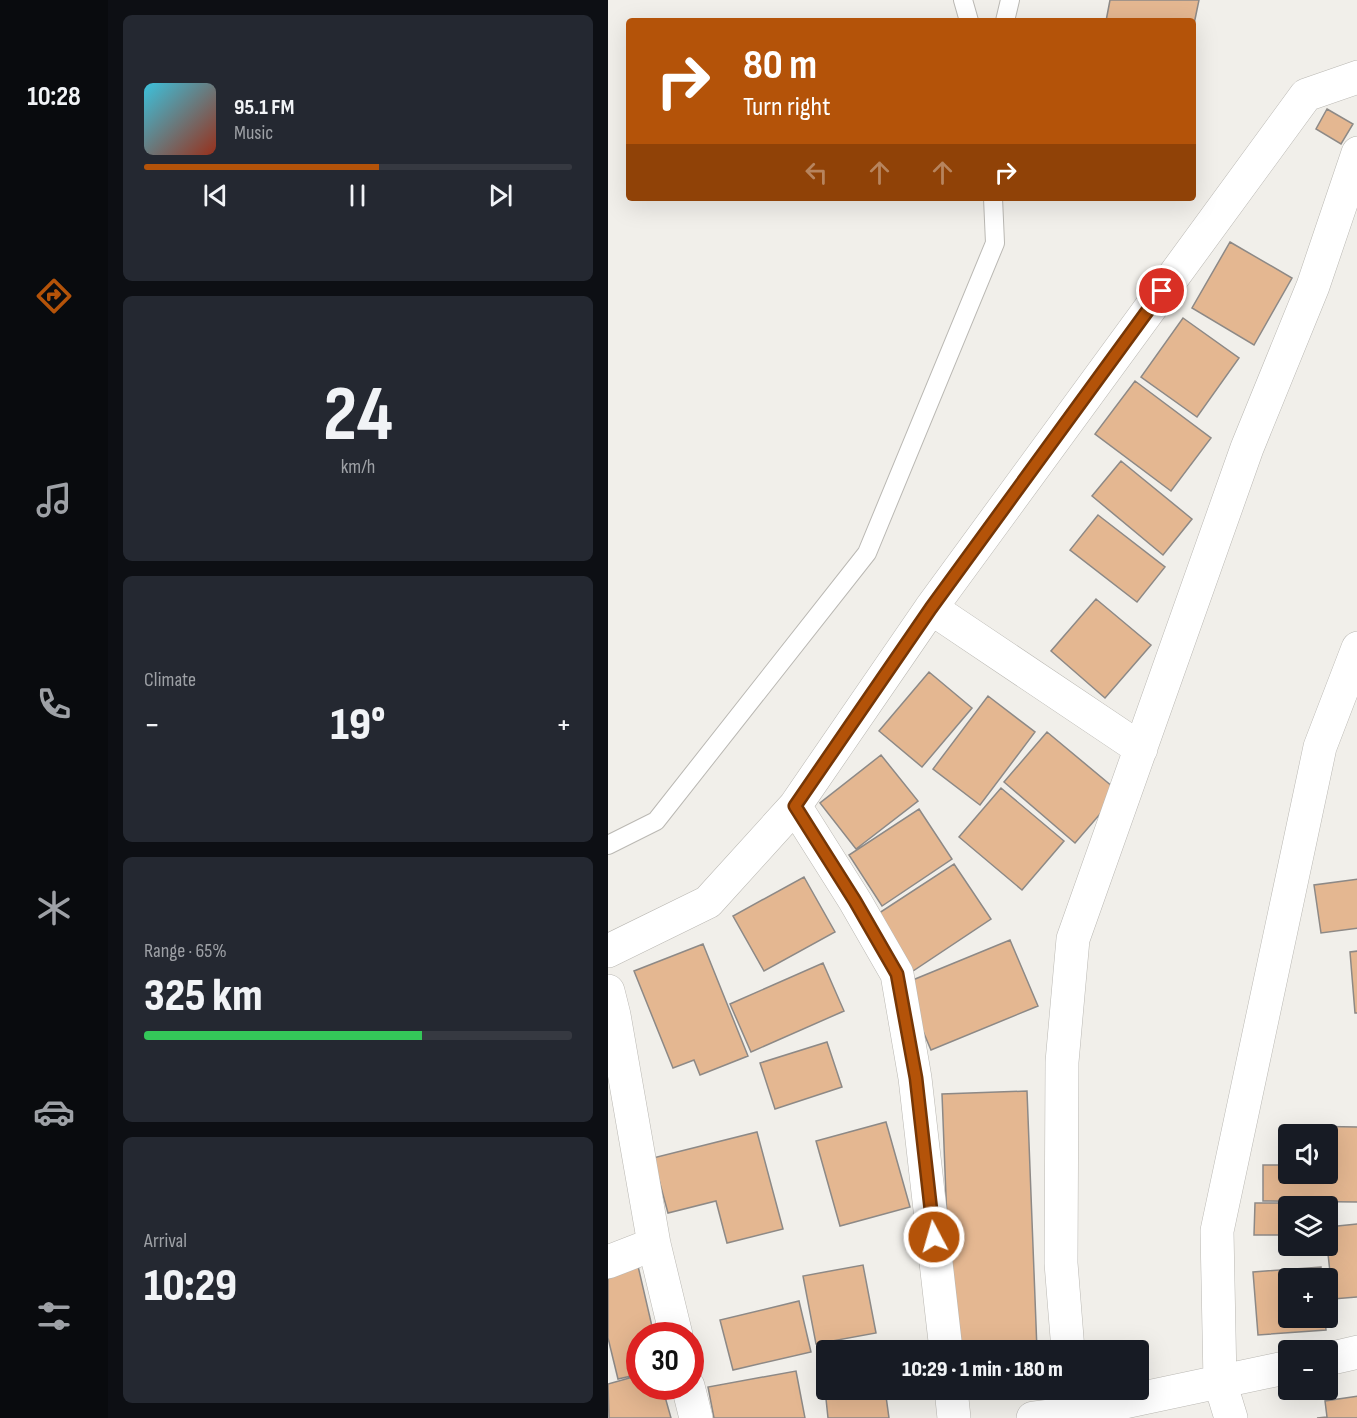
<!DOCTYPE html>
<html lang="en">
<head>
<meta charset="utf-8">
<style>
	body { margin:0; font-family:"Sofia Sans Condensed",sans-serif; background:#242831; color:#f1f3f6; height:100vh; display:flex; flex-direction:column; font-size:22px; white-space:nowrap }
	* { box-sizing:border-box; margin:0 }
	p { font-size:20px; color:#9ea1a6 }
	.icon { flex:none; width:33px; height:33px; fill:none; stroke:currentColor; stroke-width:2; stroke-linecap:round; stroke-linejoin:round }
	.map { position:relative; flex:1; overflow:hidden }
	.side { display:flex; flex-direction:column; gap:15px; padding:15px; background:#0d0f14; width:500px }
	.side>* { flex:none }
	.top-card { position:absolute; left:18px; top:18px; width:570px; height:183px; border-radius:6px; box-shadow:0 6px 24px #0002; background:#b45309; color:#fff; overflow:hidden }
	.tools { position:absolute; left:670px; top:1124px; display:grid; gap:12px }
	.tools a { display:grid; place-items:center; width:60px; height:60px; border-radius:6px; background:#171b24; box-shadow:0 6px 24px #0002; font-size:30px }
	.speed { position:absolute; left:18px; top:1322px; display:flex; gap:12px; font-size:30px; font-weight:700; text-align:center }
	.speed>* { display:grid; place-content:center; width:78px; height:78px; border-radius:50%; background:#171b24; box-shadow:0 6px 24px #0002; line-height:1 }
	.speed .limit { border:9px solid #d22; background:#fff; color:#111 }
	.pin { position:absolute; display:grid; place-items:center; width:51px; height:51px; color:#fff; margin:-26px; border:3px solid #fff; border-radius:50%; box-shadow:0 2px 6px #0007 }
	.me { position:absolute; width:66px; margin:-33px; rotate:354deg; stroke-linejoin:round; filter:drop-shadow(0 0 4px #0008) }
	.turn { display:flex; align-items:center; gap:21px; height:126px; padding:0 18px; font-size:27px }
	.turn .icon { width:78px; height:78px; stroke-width:2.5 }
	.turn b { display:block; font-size:42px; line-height:51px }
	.lanes { display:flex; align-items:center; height:57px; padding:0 18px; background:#0003; justify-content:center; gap:30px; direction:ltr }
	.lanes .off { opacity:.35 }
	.big { font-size:45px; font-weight:800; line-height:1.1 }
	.side .tile { flex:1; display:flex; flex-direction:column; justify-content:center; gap:9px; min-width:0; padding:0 21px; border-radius:9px; background:#242831 }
	.side .dial { align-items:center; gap:0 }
	.dial b { font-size:78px; line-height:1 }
	.song { display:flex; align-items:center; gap:18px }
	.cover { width:72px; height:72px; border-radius:9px; background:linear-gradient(135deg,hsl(190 70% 55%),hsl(10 70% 35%)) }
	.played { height:6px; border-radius:3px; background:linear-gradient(90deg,#b45309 55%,#363941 55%) }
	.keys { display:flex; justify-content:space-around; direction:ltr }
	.heat { display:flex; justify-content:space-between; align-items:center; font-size:33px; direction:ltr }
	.charge { height:9px; border-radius:4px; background:linear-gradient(90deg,#34c759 65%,#363941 0) }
	.trip { position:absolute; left:208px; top:1340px; width:333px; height:60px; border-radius:6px; background:#171b24; box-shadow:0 6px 24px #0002; font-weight:800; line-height:60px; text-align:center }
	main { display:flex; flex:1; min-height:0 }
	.tabs { display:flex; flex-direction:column; width:108px; justify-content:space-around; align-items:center; background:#090b0e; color:#9ea1a6 }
	.tabs .icon { width:42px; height:42px }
	.tabs .current { color:#b45309 }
	.tabs b { font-size:27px; color:#f1f3f6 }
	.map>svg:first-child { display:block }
</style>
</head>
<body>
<main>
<nav class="tabs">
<b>10:28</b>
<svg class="icon current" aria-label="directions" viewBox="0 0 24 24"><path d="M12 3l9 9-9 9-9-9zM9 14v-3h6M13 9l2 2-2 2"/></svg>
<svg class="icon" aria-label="music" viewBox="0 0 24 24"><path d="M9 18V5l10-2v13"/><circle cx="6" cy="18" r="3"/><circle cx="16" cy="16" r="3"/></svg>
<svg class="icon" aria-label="phone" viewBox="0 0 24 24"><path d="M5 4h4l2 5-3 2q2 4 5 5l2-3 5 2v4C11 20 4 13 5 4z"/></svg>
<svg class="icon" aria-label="climate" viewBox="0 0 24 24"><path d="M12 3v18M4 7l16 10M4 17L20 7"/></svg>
<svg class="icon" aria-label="car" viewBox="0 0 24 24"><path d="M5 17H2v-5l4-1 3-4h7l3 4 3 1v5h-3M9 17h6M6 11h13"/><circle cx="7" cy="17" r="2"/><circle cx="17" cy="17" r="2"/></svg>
<svg class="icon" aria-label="filters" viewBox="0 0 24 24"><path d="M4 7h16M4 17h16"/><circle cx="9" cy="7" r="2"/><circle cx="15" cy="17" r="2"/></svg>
</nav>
<section class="side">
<div class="tile">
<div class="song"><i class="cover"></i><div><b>95.1 FM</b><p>Music</p></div></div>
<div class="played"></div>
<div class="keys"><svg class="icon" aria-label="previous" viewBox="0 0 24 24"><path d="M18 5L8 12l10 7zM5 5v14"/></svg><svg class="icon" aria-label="pause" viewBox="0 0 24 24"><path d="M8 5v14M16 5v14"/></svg><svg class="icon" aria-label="next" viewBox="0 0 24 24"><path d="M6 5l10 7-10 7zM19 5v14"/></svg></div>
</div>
<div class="tile dial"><b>24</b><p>km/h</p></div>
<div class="tile"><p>Climate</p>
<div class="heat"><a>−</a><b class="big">19°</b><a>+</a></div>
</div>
<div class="tile"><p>Range · 65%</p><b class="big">325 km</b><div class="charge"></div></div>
<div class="tile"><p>Arrival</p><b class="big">10:29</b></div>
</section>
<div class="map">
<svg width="750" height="1418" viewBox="0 0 750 1418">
	<rect width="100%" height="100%" fill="#f1efea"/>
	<path fill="#e4b791" stroke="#8d8986" stroke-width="1.5" d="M 502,0 L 591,0 L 585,29 L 585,21 L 498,21 Z
		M 719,109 L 745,124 L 733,144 L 708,129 Z
		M 622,242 L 684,278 L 646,345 L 584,308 Z
		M 575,318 L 631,358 L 589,417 L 533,377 Z
		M 527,381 L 603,438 L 563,491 L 487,434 Z
		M 513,461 L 584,519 L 555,555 L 484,496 Z
		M 490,515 L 557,567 L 529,602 L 462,550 Z
		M 488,599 L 543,645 L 497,698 L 443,651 Z
		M 321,672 L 364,708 L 314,767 L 271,731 Z
		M 380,696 L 427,732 L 372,805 L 325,769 Z
		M 439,732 L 511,792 L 467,843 L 396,782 Z
		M 273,755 L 310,801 L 248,849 L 212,803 Z
		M 393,788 L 456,841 L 414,890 L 351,837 Z
		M 311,809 L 344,859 L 274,906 L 241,855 Z
		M 346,864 L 383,919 L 302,973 L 265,917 Z
		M 196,877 L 227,932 L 156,971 L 125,916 Z
		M 750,879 L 750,928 L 713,933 L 706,885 Z
		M 402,940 L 430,1006 L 323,1050 L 295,984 Z
		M 95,944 L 140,1056 L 92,1075 L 86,1060 L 65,1068 L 26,971 Z
		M 750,951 L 750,1013 L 747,1013 L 742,952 Z
		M 215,963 L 236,1011 L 143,1052 L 122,1004 Z
		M 219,1042 L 234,1087 L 167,1109 L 152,1063 Z
		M 419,1091 L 429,1350 L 344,1350 L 334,1094 Z
		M 278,1122 L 302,1207 L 232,1226 L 208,1141 Z
		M 692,1126 L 750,1127 L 750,1202 L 655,1201 L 655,1165 L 676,1165 L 676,1146 L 681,1146 L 681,1173 L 720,1173 L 720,1134 L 692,1134 Z
		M 149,1132 L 175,1229 L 119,1243 L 108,1201 L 60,1213 L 45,1158 Z
		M 647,1203 L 676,1203 L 676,1235 L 646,1235 Z
		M 750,1224 L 750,1297 L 725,1299 L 719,1245 L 720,1227 Z
		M 255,1265 L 268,1333 L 208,1344 L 195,1276 Z
		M 30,1266 L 46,1335 L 32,1335 L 32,1374 L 10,1379 L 0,1338 L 0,1273 Z
		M 713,1267 L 713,1278 L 681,1278 L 681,1317 L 717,1317 L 718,1330 L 650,1335 L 645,1272 Z
		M 191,1301 L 203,1352 L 125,1370 L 112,1320 Z
		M 272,1344 L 273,1350 L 219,1350 L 219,1389 L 277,1389 L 281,1418 L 220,1418 L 213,1351 Z
		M 188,1371 L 197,1418 L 106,1418 L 100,1387 Z
		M 32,1375 L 32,1386 L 54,1386 L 63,1418 L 1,1418 L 0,1384 Z
		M 750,1396 L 750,1418 L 709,1418 L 719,1417 L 717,1401 Z"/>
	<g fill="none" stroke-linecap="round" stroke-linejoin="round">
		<g stroke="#bab8b3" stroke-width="20">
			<path id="service" d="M 355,0 L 361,21
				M 397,21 L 402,0
				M 0,845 L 48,821 L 259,553 L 387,243 L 385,198"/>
		</g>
		<g stroke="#bab8b3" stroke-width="34">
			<path id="minor" d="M 323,608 L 533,749
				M 187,806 L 247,901 L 289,974 L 307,1078 L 338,1350
				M 0,951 L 100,902 L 187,806 L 323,608 L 698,95 L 750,77
				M 0,991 L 6,1015 L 46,1244 L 68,1335
				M 0,1262 L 46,1244
				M 460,1350 L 453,1263 L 454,1062 L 465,939 L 639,448 L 705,286 L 750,153
				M 720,1359 L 750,1352
				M 80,1386 L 88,1418
				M 343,1389 L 346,1418
				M 425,1418 L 465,1413 L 681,1367
				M 623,1418 L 612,1382 L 609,1231 L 712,747 L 750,648"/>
		</g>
		<use href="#service" stroke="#fff" stroke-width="18"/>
		<use href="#minor" stroke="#fff" stroke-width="33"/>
	</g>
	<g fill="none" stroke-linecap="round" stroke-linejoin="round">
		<g stroke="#753606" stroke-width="15">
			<path id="route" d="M 326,1237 L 308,1078 L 289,974 L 247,901 L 187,806 L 323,608 L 554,291"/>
		</g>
		<use href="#route" stroke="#b45309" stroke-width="10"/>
	</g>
</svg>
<div class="tools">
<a><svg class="icon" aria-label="sound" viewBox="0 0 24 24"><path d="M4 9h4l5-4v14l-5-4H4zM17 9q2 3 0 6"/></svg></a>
<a><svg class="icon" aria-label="layers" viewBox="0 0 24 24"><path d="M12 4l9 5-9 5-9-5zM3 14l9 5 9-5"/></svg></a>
<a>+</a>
<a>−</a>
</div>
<div class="speed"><div class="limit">30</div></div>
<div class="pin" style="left:554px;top:291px;background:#d93025"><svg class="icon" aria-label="arrive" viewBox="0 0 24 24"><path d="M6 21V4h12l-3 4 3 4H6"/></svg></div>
<svg class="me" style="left:326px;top:1237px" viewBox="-20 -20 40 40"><circle r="17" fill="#b45309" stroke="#fff" stroke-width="3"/><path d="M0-11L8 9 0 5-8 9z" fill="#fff"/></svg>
<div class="trip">10:29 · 1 min · 180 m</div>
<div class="top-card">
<div class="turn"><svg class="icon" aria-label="right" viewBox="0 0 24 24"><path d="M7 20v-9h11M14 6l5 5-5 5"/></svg><div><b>80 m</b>Turn right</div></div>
<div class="lanes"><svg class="icon off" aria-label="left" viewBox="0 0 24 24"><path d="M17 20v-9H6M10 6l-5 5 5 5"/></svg><svg class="icon off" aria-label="ahead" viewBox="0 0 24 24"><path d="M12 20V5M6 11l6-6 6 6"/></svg><svg class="icon off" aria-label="ahead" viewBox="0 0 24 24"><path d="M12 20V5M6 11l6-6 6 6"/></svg><svg class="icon" aria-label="right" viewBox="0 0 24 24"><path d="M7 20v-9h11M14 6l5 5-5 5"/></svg></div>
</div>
</div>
</main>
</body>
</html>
